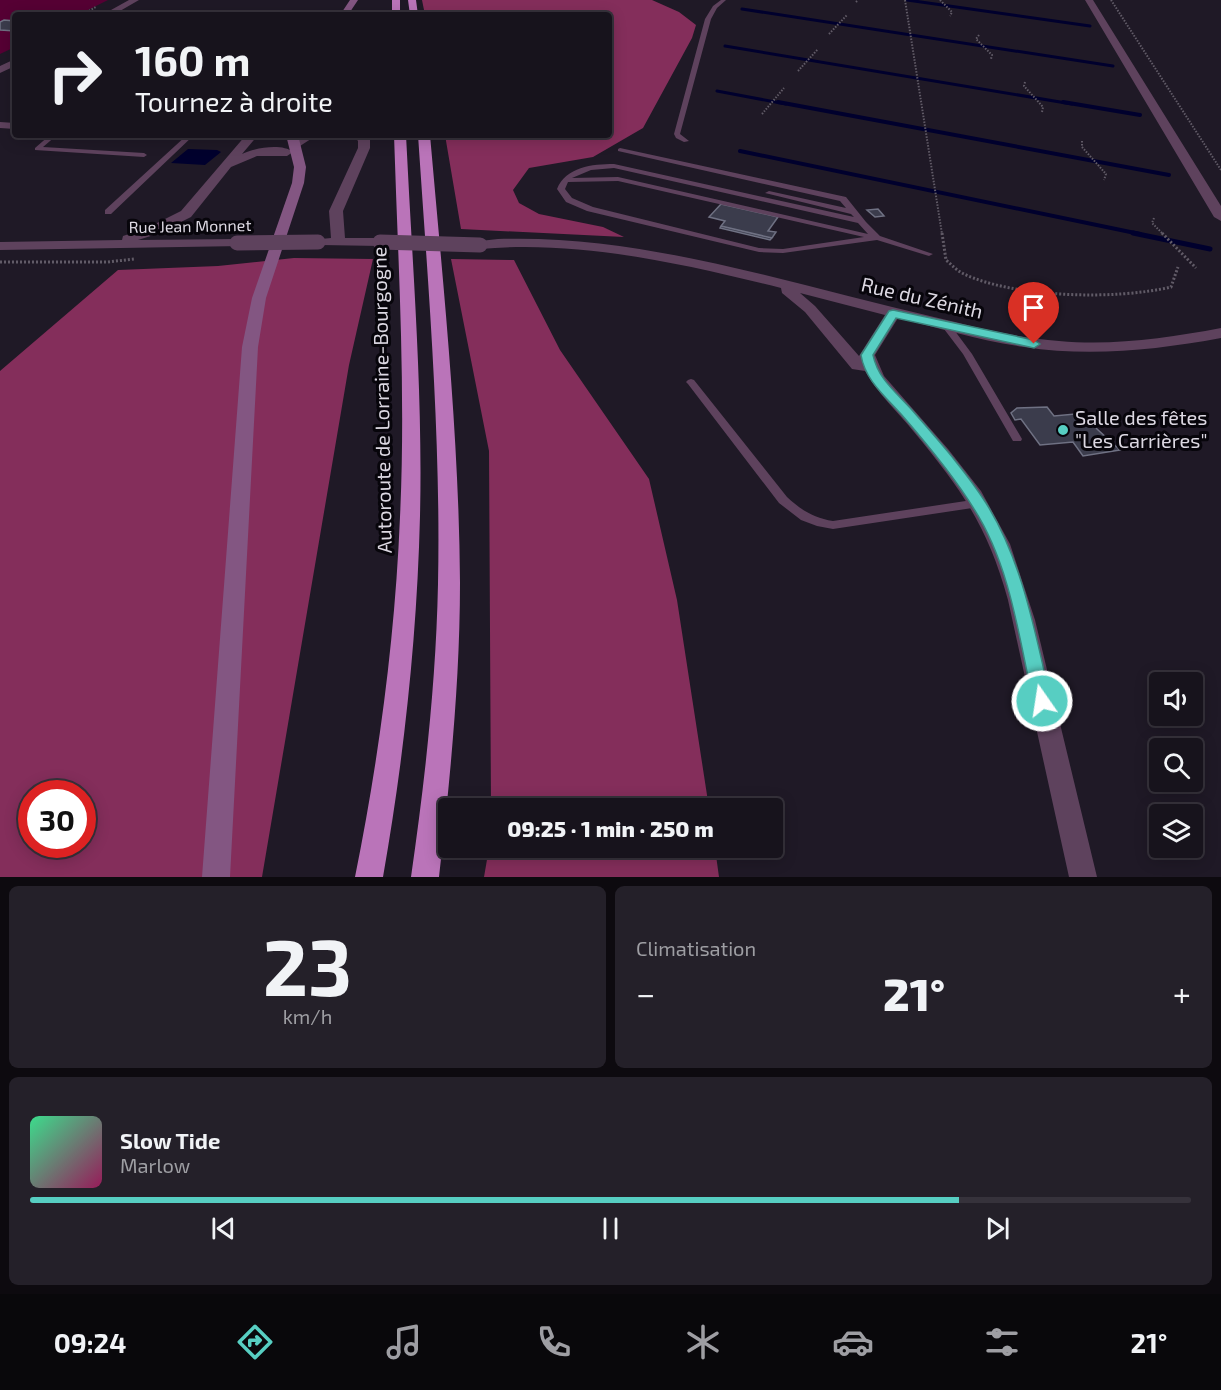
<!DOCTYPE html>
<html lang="fr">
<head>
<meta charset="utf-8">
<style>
	body { margin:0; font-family:"Exo 2",sans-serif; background:#242029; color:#f1f3f6; height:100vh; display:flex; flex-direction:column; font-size:22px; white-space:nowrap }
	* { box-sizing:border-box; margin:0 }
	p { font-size:20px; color:#9e9ea3 }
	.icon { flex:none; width:33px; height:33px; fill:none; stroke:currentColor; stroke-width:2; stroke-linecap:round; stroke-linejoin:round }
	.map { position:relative; height:877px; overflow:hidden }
	.details { display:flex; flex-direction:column; gap:9px; padding:9px; background:#0d0a0f; flex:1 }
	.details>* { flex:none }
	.top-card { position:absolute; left:12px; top:12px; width:600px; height:126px; border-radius:6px; box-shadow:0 3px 15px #0003,0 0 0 2px #36323b; background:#17131c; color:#f1f3f6; overflow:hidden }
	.fabs { position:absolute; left:1149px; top:672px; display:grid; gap:12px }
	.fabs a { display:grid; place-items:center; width:54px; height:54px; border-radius:6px; background:#17131c; box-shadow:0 3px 15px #0003,0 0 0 2px #36323b; font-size:30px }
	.speed { position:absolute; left:18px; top:780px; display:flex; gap:12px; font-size:30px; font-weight:700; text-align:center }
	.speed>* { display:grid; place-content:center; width:78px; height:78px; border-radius:50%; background:#17131c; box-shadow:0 3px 15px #0003,0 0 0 2px #36323b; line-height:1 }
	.speed .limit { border:9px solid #d22; background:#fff; color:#111 }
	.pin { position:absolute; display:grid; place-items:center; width:51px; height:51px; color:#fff; margin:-62px -26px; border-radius:50% 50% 50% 0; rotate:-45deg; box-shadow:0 0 6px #0007 }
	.pin .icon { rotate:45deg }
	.me { position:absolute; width:66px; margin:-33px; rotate:347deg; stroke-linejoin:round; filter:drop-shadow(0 0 4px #0008) }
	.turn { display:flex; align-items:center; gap:21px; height:126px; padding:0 24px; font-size:27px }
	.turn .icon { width:78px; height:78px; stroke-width:2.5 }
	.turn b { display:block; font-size:42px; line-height:51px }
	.big { font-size:45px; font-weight:800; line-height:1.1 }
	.details .widget { flex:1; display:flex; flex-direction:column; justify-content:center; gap:9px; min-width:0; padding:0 21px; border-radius:9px; background:#242029 }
	.details .dial { align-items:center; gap:0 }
	.dial b { font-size:78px; line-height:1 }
	.song { display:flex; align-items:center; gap:18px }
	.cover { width:72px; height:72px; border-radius:9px; background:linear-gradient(135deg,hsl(150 70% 55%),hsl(330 70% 35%)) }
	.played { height:6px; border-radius:3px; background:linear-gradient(90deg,#57cec2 80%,#36323b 80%) }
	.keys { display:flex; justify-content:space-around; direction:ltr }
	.heat { display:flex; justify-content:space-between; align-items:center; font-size:33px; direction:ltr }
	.details .tiles { flex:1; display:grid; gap:9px; grid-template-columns:1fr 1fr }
	.widget:last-child { grid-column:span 2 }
	.trip { position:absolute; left:438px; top:798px; width:345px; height:60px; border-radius:6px; background:#17131c; box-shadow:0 3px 15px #0003,0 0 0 2px #36323b; font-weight:800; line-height:60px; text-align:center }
	.tab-bar { display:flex; height:96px; justify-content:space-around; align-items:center; background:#09080b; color:#9e9ea3 }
	.tab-bar .icon { width:42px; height:42px }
	.tab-bar .active { color:#57cec2 }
	.tab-bar b { font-size:27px; color:#f1f3f6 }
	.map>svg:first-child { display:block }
</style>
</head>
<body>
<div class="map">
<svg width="1221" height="877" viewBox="0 0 1221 877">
	<rect width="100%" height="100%" fill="#1f1926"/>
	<path fill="#560034" d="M 0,0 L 108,0 L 78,15 L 15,15 L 15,47 L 0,54 Z"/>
	<path fill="#842e5b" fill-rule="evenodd" d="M 422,0 L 652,0 L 679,12 L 696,25 L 692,38 L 643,128 L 593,157 L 529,168 L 513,190 L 519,203 L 539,214 L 603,227 L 624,237 L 461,229 L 445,135 L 609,135 L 609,15 L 425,15 Z
		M 294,258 L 373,259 L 349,365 L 262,877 L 0,877 L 0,371 L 118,270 L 218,266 ZM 32,794 L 82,794 L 82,844 L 32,844 Z
		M 451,259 L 514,260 L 560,350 L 649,479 L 677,600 L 709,808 L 491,808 L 489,451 Z
		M 489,848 L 715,848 L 719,877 L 484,877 Z"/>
	<path fill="#00002d" d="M 188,149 L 217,150 L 221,152 L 205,165 L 171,163 Z"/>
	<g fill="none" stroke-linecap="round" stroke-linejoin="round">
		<path stroke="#00002d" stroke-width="3" d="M 907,0 L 1090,26
			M 742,9 L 1113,66
			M 725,46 L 1072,104
			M 717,91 L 786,104"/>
		<path stroke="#00002d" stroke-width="4" d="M 778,102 L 1169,175
			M 1063,102 L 1140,115
			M 740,151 L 1140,234"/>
		<path stroke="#00002d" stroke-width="5" d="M 1133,233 L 1210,249"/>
	</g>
	<path fill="#3b3c4c" stroke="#6f7183" stroke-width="1.5" d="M 4,20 L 15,21 L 15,31 L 0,30 L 0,22 Z
		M 721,204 L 778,217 L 768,231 L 776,232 L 772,238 L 721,226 L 725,221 L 709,217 Z
		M 878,209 L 884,216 L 875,217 L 867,210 Z
		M 721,226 L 772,238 L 770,240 L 720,228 Z
		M 1047,407 L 1054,416 L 1086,413 L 1097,429 L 1120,450 L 1083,456 L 1073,442 L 1040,445 L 1021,419 L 1015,420 L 1011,413 L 1017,408 Z"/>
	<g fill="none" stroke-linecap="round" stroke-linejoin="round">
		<path stroke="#615b67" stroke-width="2" stroke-dasharray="1.5 1.5" stroke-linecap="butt" d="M 905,0 L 942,234
			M 940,0 L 952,12 L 950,16
			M 1111,0 L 1221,170
			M 856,2 L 858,0
			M 81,15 L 96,7
			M 829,34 L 847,15
			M 979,35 L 976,39 L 992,55 L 991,59
			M 798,71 L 818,49
			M 1025,82 L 1024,86 L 1043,107 L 1042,112
			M 762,114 L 784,88
			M 1082,141 L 1082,147 L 1106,174 L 1104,180
			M 1154,218 L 1152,223 L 1163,234"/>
		<path stroke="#615b67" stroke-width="3" stroke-dasharray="2 2" stroke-linecap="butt" d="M 942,233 L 946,260 C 952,265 957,271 964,274 C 1015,298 1117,300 1171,287 L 1178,267
			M 1162,233 L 1196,268
			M 0,262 L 108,262 L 134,259"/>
		<path fill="#5e425d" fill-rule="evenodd" d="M 721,0 L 726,0 L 717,8 L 711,19 L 680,134 L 689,141 L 684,142 L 676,138 L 674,134 L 705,19 L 713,6 Z
			M 50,135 L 57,135 L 43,147 L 144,153 L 147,155 L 144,157 L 35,150 L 35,148 Z
			M 187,135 L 194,135 L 111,214 L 105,214 L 105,210 Z
			M 620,148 L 846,197 L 866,222 L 880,236 L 933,254 L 929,256 L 877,240 L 783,253 L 759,252 L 587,211 L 566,202 L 557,189 C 566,167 592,164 614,164 L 854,217 L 851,214 L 765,193 L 769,191 L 846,208 L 840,201 L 618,151 L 618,149 ZM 614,168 L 858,223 L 868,234 L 618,177 L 572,178 L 591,170 ZM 618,181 L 864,237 L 783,249 L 759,248 L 593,207 L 572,198 L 565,189 L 568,182 Z
			M 946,322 L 949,323 L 972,354 L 1022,439 L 1021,441 L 1013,441 L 963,354 L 941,325 Z
			M 691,379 L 694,380 L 787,497 C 801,510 814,518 833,521 L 979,499 L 983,500 L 985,503 L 983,506 L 979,507 L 833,529 L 817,526 L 801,520 L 779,503 L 688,384 L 686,382 L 688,380 Z"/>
		<path fill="#5e425d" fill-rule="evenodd" d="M 129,0 L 139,0 L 113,15 L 102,15 Z
			M 1085,0 L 1093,0 L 1221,206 L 1221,221 L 1214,217 Z
			M 15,59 L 15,66 L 0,73 L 0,66 Z
			M 0,122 L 15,123 L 15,129 L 0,128 Z
			M 246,135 L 258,135 L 242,154 C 254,148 282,143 293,152 L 287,156 L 257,156 L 231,167 L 191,217 L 157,234 L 138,240 L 237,239 L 242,240 L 244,243 L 242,246 L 0,250 L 0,242 L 122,240 L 123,236 L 147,228 L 181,211 Z
			M 303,135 L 317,135 L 300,146 L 292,146 L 292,142 Z
			M 353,135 L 365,135 L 370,140 L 370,148 L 343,211 L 345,238 L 380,238 L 387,242 L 380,246 L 321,245 L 319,242 L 321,239 L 331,238 L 329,211 L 358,148 L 358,141 Z
			M 498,239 C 647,234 791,285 934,317 C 976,327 1016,338 1059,341 C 1113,346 1168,338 1221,328 L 1221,338 C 1156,350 1090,357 1024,347 C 982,341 939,328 898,318 L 875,355 L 884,376 L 948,449 L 981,491 L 1010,544 L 1035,620 L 1097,877 L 1069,877 L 1008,600 C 988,527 962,490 914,432 C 898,412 878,394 865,371 L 852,369 L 805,312 L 782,293 L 781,288 C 684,264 581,240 480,249 L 473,245 L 480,241 ZM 800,293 L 885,315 L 859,356 L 815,306 Z"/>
		<path fill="#835682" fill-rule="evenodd" d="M 350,0 L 358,0 L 348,15 L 340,15 Z
			M 286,135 L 298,135 L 306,167 L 304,183 L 266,298 L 258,347 L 230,877 L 202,877 L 242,347 L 252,298 L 292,183 L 294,167 Z"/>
		<path fill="#ba74b9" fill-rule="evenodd" d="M 392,0 L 400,0 L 400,15 L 392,15 Z
			M 408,0 L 416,0 L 418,15 L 410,15 Z
			M 394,135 L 406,135 C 412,262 423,389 420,516 C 417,638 404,757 383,877 L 355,877 C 379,758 395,638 400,517 C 406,389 398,262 394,135 Z
			M 418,135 L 430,135 C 443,284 459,433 460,583 C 460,681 450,779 439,877 L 411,877 C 425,780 436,682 438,584 C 441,434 428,284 418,135 Z"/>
		<path stroke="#5e425d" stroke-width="15" d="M 380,242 L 480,245
			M 237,243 L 318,242"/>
	</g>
	<path fill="#57cec2" stroke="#39867e" stroke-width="1.5" d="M 893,310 L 1034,340 L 1040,344 L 1034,348 L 896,318 L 873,355 C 878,379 896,392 912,410 C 937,439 965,470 986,503 C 1023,562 1035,633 1051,701 L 1049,706 L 1042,709 L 1036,706 L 1033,701 C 1019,637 1010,565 974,509 C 954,476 927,444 901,414 C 885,396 865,380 861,355 L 889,311 Z"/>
	<circle fill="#57cec2" stroke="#07050b" stroke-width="2" cx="1063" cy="430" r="6"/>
	<g text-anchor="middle" stroke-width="6" stroke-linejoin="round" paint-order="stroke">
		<g font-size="16" fill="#dcd8e2" stroke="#07050b">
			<text transform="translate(190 226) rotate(-1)" y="6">Rue Jean Monnet</text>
		</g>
		<g font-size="20" fill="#dcd8e2" stroke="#07050b">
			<text transform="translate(922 298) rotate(13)" y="7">Rue du Zénith</text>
			<text transform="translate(382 400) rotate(-91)" y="7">Autoroute de Lorraine-Bourgogne</text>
		</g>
		<g font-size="20" fill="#dcd8e2" stroke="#07050b" text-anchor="start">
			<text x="1075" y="425">Salle des fêtes<tspan x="1075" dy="23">"Les Carrières"</tspan></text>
		</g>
	</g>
</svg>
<div class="fabs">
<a><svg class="icon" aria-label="sound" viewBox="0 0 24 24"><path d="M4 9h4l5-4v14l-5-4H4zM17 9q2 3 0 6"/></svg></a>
<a><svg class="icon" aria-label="search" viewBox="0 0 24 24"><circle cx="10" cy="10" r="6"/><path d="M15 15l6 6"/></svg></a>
<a><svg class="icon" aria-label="layers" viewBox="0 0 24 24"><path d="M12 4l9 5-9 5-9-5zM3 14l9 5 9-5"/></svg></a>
</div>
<div class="speed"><div class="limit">30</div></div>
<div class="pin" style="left:1034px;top:344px;background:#d93025"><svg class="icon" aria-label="arrive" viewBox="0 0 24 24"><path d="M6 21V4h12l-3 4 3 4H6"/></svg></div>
<svg class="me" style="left:1042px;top:701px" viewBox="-20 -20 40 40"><circle r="17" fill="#57cec2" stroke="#fff" stroke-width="3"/><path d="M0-11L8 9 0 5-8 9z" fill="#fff"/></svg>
<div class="trip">09:25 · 1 min · 250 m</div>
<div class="top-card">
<div class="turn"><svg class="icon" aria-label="right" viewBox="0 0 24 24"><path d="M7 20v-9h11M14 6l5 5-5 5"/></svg><div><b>160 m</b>Tournez à droite</div></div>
</div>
</div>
<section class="details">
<div class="tiles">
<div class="widget dial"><b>23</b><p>km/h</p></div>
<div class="widget"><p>Climatisation</p>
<div class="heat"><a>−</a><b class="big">21°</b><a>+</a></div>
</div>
<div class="widget">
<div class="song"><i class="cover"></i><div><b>Slow Tide</b><p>Marlow</p></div></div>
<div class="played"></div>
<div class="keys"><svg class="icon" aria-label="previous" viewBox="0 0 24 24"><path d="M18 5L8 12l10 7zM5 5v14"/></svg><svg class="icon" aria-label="pause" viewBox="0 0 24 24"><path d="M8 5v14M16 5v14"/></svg><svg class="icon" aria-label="next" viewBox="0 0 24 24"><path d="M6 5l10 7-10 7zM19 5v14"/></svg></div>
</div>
</div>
</section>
<nav class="tab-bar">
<b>09:24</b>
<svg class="icon active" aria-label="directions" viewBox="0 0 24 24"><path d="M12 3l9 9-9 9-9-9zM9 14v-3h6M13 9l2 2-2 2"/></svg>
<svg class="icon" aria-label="music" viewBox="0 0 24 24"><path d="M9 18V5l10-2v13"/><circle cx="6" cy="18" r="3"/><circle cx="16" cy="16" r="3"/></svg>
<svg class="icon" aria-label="phone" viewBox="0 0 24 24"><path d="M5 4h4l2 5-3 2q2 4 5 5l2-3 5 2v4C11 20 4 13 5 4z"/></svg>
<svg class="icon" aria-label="climate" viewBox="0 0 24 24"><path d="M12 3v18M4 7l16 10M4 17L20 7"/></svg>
<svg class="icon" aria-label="car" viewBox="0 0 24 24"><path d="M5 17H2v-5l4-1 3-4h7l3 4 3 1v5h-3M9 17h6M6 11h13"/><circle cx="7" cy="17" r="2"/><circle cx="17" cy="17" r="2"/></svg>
<svg class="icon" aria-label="filters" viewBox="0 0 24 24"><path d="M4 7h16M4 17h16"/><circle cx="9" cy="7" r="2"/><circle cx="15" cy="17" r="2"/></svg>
<b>21°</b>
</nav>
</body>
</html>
